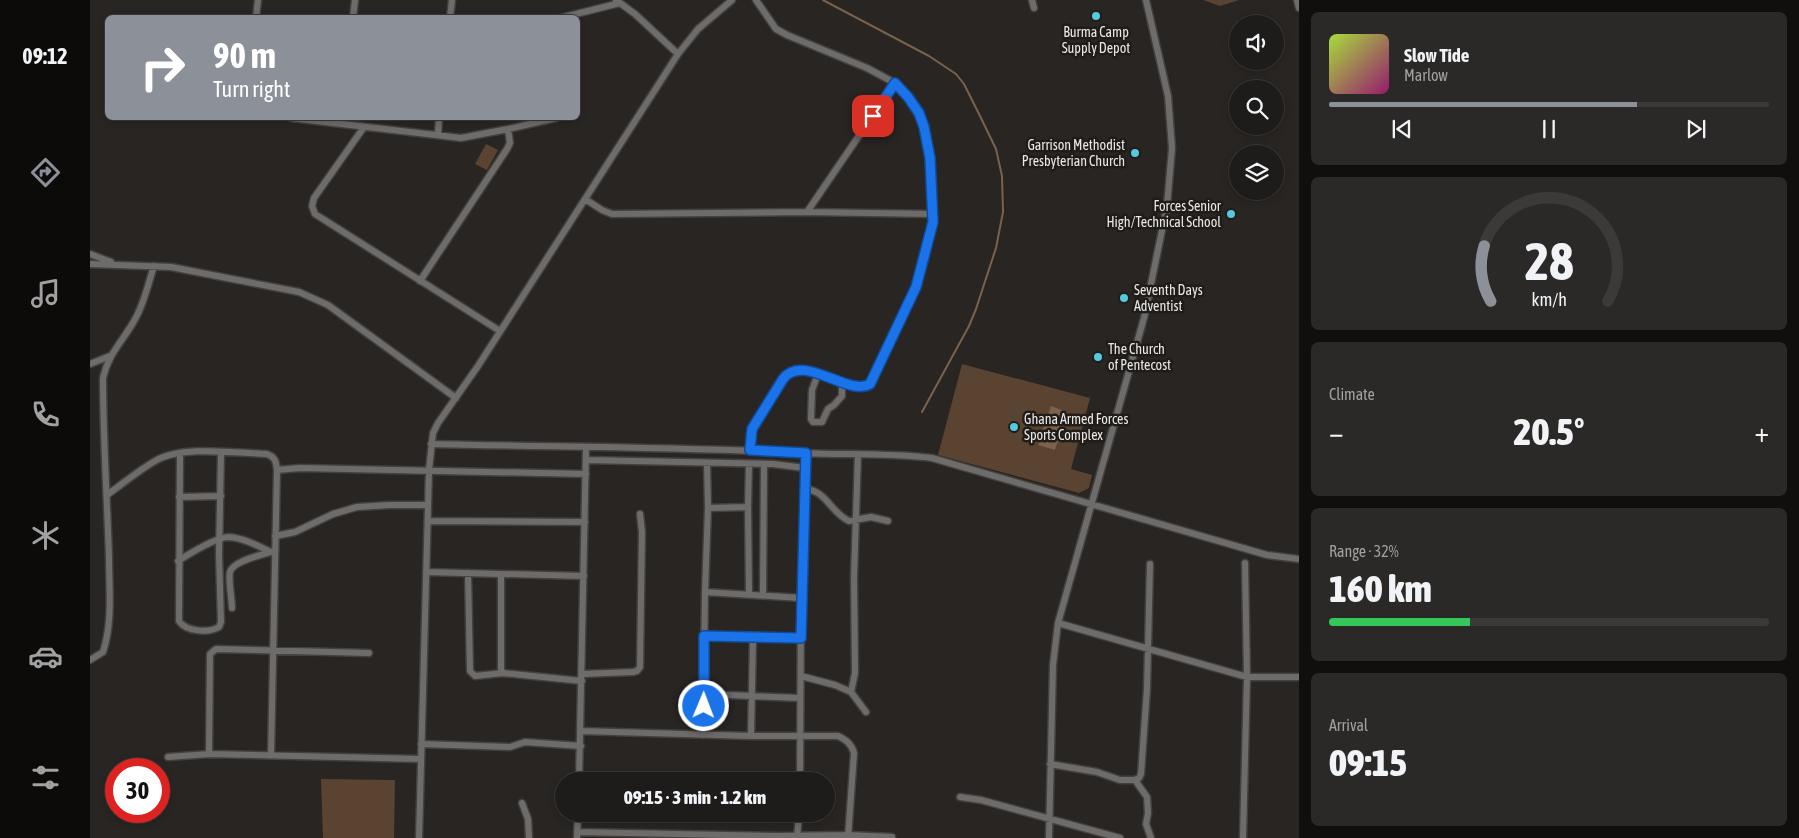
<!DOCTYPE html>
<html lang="en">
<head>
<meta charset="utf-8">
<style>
	body { margin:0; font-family:"Asap Condensed",sans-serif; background:#2b2927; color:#f1f3f6; height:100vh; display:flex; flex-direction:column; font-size:19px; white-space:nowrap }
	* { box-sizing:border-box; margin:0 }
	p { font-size:16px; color:#a1a1a2 }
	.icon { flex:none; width:28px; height:28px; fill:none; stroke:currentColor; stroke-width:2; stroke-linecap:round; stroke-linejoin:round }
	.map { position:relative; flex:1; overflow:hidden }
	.details { display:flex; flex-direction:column; gap:12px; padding:12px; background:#100f0e; width:500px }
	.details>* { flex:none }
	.banner { position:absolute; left:15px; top:15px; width:475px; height:105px; border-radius:8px; box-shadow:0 2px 8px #0003,0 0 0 1px #3c3a39; background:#8c9099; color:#fff; overflow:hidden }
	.buttons { position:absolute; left:1139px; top:15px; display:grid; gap:10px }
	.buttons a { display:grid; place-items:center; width:55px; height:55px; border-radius:50%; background:#1e1c1a; box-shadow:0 2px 8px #0003,0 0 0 1px #3c3a39; font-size:25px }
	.speed { position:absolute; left:15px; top:758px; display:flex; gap:10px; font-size:25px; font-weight:700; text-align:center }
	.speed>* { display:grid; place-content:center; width:65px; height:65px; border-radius:50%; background:#1e1c1a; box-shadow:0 2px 8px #0003,0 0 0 1px #3c3a39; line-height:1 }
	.speed .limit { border:8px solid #d22; background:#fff; color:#111 }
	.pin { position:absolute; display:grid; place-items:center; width:42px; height:42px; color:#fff; margin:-21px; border-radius:10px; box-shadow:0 2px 8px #0006 }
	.me { position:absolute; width:55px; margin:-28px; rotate:1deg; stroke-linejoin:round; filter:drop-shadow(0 0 4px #0008) }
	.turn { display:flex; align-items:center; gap:18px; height:105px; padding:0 25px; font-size:22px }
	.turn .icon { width:65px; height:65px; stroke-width:2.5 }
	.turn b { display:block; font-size:35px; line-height:42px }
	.big { font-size:38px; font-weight:800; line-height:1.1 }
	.details .widget { flex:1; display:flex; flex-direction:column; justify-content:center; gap:8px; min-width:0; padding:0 18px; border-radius:8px; background:#2b2927 }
	.details .dial { align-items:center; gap:0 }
	.dial svg { height:130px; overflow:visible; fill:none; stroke:#3c3a39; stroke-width:7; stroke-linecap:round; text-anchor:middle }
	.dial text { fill:#f1f3f6; stroke:none }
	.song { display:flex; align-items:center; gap:15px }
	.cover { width:60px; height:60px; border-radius:8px; background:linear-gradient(135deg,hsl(80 70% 55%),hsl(320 70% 35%)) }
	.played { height:5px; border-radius:2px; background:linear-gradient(90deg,#8c9099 70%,#3c3a39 70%) }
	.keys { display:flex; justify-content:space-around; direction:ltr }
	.heat { display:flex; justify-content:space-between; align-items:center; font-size:28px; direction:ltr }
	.charge { height:8px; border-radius:4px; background:linear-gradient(90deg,#34c759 32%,#3c3a39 0) }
	.trip { position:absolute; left:465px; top:772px; width:280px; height:50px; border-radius:25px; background:#1e1c1a; box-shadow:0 2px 8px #0003,0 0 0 1px #3c3a39; font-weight:800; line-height:50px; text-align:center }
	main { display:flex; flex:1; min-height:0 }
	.tabs { display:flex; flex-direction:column; width:90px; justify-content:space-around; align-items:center; background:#0c0b0a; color:#a1a1a2 }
	.tabs .icon { width:35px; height:35px }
	.tabs .on { color:#8c9099 }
	.tabs b { font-size:22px; color:#f1f3f6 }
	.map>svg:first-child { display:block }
</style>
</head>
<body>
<main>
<nav class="tabs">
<b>09:12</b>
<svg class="icon on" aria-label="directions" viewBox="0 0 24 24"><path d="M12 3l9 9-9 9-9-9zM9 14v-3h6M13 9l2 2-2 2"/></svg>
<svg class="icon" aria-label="music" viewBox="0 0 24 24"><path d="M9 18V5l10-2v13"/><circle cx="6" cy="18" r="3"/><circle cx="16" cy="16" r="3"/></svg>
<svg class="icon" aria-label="phone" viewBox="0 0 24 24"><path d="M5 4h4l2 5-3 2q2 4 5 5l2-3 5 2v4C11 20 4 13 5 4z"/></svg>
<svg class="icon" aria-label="climate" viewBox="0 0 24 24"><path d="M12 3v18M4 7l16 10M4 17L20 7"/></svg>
<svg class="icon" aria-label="car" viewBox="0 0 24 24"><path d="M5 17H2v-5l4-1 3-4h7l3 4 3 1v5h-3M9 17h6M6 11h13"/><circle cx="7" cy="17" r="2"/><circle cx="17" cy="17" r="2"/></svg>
<svg class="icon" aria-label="filters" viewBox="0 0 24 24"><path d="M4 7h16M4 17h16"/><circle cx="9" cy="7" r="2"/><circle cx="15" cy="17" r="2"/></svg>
</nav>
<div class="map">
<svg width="1209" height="838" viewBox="0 0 1209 838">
	<rect width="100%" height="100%" fill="#282523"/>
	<path fill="#5a4330" d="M 1113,0 L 1149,0 L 1130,6 Z
		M 396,144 L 408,150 L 397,170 L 385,164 Z
		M 872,364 L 1000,398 L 981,469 L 1002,475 L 999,488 L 989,493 L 848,455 Z
		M 231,779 L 305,780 L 304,838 L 233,838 Z"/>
	<path fill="#7c614b" d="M 961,406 L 977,412 L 965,450 L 948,445 Z"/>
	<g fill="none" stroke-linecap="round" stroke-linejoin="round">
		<path stroke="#7c614b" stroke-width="2" d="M 733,0 L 839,56 L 866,74 L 874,84 L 890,116 L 906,149 L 912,176 L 913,212 L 906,248 L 886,309 L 879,326 L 832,412"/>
		<g stroke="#43403e" stroke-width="9">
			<path id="street" d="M 526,0 L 545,14 L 588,54
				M 942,0 L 944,8
				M 1207,0 L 1209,8
				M 166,18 L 168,0
				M 263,18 L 265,0
				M 360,18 L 362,0
				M 470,18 L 530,3
				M 201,118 L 371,138 L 418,129 L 466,118
				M 274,127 L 224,198 L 222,206 L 225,214 L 410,331
				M 348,135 L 349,118
				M 495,199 L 512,210 L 522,214 L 717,212 L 843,214
				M 717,212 L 805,83
				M 0,254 L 21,262
				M 0,264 L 81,267 L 209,292 L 238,305 L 366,398
				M 330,281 L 417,149 L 420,143 L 418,129
				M 0,364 L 20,356
				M 728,374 L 722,390 L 721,419 L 723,422 L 732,422 L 738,409 L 744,405 L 752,396 L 752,382
				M 341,444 C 465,447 589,447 713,453 C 756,455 799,453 842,458 L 1177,555 L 1209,559
				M 660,450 L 662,429 L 693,379 C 713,352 759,398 779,384 L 826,287 L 842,230 L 843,214 L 838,144 L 829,113 L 818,97 L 805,83 L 777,68 L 697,35 L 686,29 L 666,0
				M 90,453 L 89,621 C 96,632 119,633 129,627 L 131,622 L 129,555 L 131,453
				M 496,460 L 683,464 L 715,468
				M 617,463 L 618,508
				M 187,470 L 210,468 L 496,474
				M 715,489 C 736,490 741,513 759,521 L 781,517 L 798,521
				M 17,495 C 32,484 48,471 65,461 C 92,445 145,453 177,454 C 185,457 186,461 187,470 L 181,755
				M 89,497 L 131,496
				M 658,507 L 659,594
				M 338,521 L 495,522
				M 185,536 L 205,532 L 243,514 L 267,507 L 300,505 L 337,505
				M 88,561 C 99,554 127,537 139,537 C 154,538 168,546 181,552
				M 336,572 L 494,576
				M 378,573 L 380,671 L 385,676 L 413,673
				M 411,574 L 411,669 L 413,673 L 492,681
				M 615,592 L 711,598
				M 673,594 L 674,464
				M 142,608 C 142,600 138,578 140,572 C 143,561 171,555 181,552
				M 968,623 L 1157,677 L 1209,677
				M 614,636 L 711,638
				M 0,660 L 13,652 C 23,621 19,589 19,557 C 17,497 13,437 13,378 C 18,354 33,341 44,321 C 54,305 58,284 64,266
				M 492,674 L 543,672 L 547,671 L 550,667 L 552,532 L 550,514
				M 711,676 L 745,685 L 761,692 L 776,712
				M 761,692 L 765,673 L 764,577 L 768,454
				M 614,694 L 710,698
				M 491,731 L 661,736 L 748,736 C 756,740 761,743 764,753 L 758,838
				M 613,735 L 615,592 L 618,508 L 658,507 L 659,464
				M 661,736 L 663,638
				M 331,744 L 420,747 L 435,742 L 491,746
				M 119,754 L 120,654 L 126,649 L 279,653
				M 78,757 L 119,754 L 331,759
				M 960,764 L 1007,772 L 1030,780 L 1045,780 L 1049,778 L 1051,774 L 1057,689 L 1060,564
				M 1045,780 L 1057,797 L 1058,813 L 1056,824 L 1061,838
				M 489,781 L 496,448
				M 710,781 L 711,598 L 713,581 L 716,453
				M 870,797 L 891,800 L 1030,838
				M 432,803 L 438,819 L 439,838
				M 487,832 L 686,836 L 758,835 L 802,837
				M 329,838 L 339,470 L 343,433 L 348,423 L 388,366 L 588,54 L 608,29 L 642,0
				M 487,838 L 488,814
				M 707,838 L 709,814
				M 959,838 L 963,665 L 968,623 L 1054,318 L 1077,206 L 1082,148 L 1078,96 L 1056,0
				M 1153,838 L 1157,677 L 1155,563"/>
		</g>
		<use href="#street" stroke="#6e6c6b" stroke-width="6"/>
	</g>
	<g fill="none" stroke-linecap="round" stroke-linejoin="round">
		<g stroke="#114b97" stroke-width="12">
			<path id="route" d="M 614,706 L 614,636 L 711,638 L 716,453 L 660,450 L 662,429 L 693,379 C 713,352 758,397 780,384 L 826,287 L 843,222 L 840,158 L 834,127 L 829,113 L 818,97 L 805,83 L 783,116"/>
		</g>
		<use href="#route" stroke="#1a73e8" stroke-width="9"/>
	</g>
	<g fill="#54cade" stroke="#1f1c19" stroke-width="2">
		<circle cx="1006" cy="16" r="5"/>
		<circle cx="1045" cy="153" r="5"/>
		<circle cx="1141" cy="214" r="5"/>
		<circle cx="1034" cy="298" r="5"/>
		<circle cx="1008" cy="357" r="5"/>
		<circle cx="924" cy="427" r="5"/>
	</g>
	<g text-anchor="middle" stroke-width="5" stroke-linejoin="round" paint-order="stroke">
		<g font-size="14" fill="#eae8e7" stroke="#1f1c19" text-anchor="start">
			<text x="1006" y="37" text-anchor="middle">Burma Camp<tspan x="1006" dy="16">Supply Depot</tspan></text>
			<text x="1035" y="150" text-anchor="end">Garrison Methodist<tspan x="1035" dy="16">Presbyterian Church</tspan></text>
			<text x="1131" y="211" text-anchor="end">Forces Senior<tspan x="1131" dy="16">High/Technical School</tspan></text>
			<text x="1044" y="295">Seventh Days<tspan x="1044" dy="16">Adventist</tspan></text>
			<text x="1018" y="354">The Church<tspan x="1018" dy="16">of Pentecost</tspan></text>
			<text x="934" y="424">Ghana Armed Forces<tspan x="934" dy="16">Sports Complex</tspan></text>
		</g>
	</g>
</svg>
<div class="buttons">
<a><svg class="icon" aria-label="sound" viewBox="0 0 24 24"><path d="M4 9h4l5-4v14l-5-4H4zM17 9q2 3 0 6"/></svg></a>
<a><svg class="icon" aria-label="search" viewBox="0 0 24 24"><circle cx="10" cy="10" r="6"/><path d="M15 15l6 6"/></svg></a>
<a><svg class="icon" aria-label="layers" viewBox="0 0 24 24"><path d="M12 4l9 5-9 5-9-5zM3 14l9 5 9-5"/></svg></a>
</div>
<div class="speed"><div class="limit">30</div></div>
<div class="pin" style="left:783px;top:116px;background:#d93025"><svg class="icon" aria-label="arrive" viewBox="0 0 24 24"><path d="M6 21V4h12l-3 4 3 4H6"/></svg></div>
<svg class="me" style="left:614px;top:706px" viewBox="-20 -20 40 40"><circle r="17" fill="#1a73e8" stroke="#fff" stroke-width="3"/><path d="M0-11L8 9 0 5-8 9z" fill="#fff"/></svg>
<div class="trip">09:15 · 3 min · 1.2 km</div>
<div class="banner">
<div class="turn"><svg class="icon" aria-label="right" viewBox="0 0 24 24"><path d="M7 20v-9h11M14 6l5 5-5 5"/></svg><div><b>90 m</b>Turn right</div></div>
</div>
</div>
<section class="details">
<div class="widget">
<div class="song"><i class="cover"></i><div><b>Slow Tide</b><p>Marlow</p></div></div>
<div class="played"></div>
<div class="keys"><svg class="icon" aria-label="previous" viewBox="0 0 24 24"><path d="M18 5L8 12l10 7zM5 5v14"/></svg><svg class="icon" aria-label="pause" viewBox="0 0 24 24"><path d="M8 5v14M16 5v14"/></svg><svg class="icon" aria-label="next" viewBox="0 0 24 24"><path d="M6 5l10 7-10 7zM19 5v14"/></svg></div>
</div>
<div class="widget dial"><svg viewBox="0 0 100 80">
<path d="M14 69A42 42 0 1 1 86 69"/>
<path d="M14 69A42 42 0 0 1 10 35" stroke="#8c9099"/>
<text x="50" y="56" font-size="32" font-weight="700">28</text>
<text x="50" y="72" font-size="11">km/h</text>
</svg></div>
<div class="widget"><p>Climate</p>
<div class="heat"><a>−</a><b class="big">20.5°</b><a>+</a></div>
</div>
<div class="widget"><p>Range · 32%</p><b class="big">160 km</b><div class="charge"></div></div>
<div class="widget"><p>Arrival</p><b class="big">09:15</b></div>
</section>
</main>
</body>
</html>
